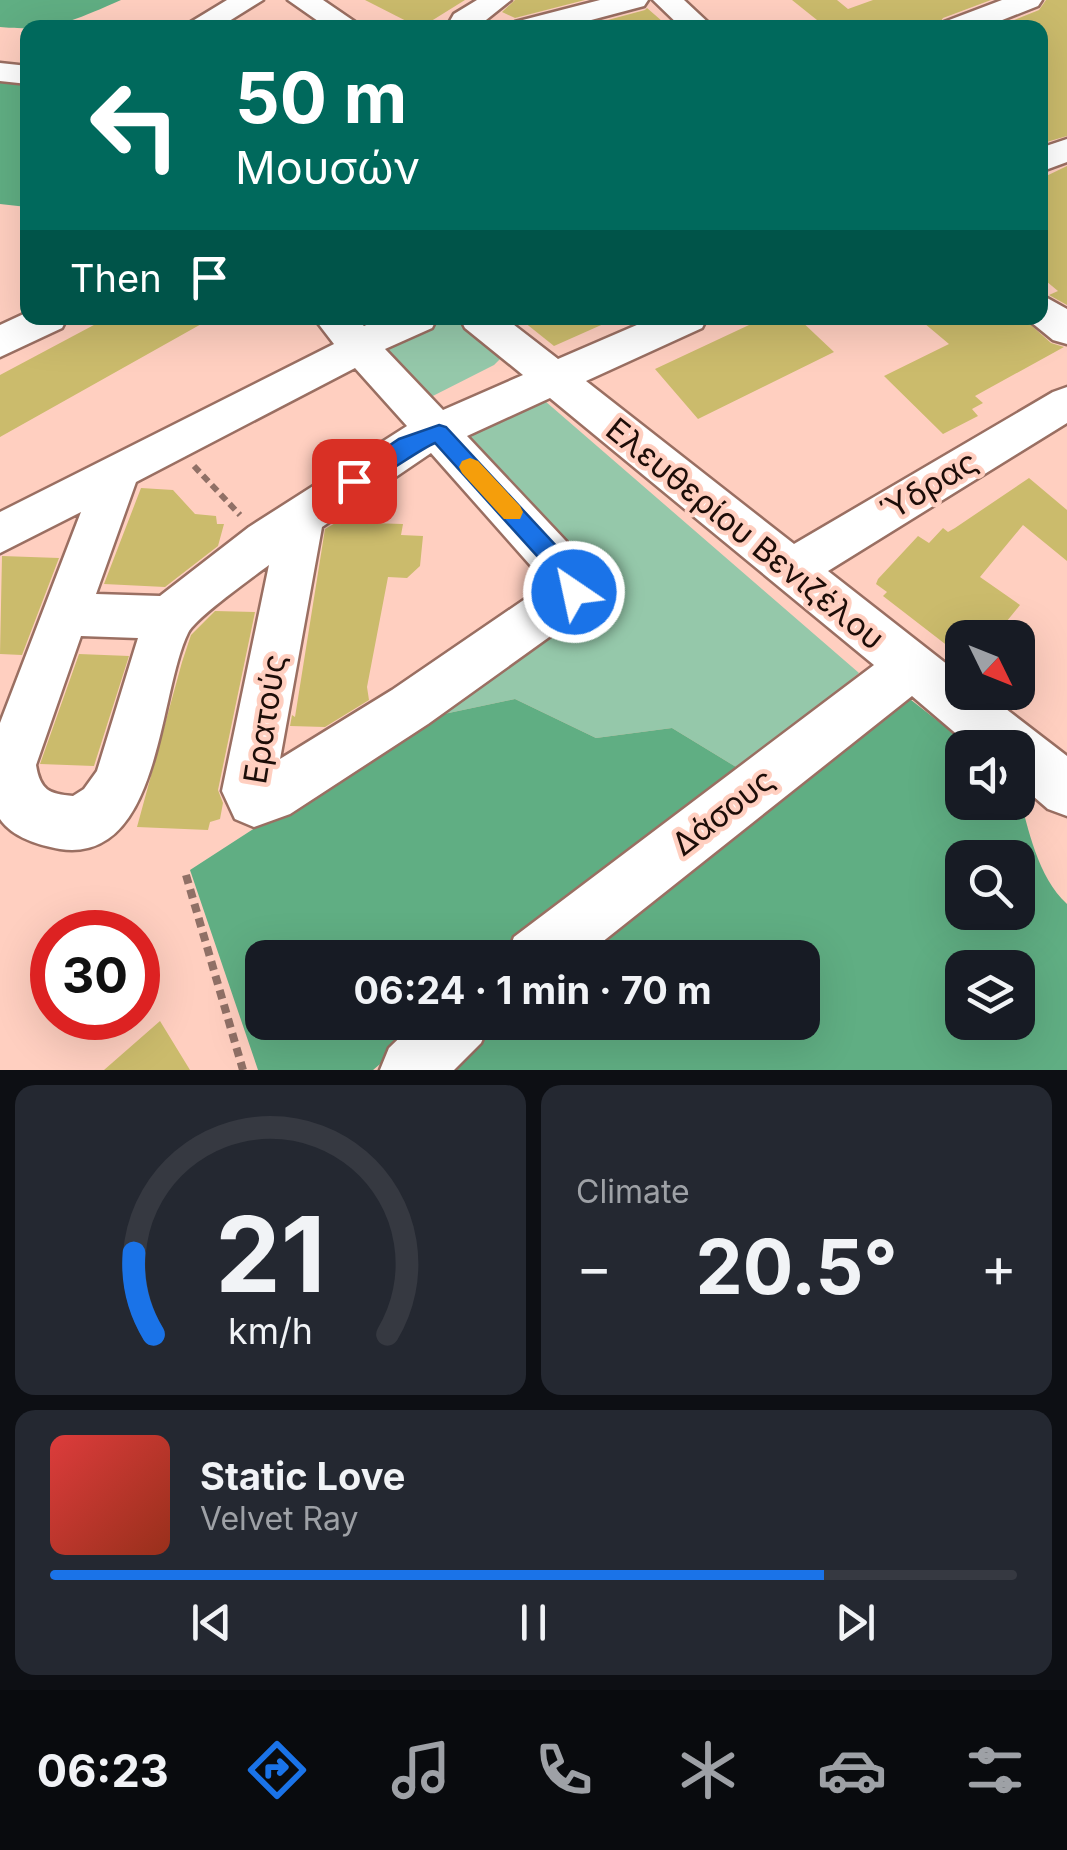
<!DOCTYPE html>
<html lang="en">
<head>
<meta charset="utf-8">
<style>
	body { margin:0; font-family:Inter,sans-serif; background:#242831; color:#f1f3f6; height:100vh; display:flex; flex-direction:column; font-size:38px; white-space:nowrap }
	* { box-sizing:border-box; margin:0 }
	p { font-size:32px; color:#9ea1a6 }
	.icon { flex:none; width:55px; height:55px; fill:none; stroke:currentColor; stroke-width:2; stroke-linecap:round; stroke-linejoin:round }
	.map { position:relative; height:1070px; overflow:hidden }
	.drawer { display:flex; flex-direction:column; gap:15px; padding:15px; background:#0d0f14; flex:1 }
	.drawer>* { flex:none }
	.guide { position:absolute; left:20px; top:20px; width:1028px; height:305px; border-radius:20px; box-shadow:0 10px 40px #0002; background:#00695c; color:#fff; overflow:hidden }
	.needle { width:65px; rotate:133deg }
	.fabs { position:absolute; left:945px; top:620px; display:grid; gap:20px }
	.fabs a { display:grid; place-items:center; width:90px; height:90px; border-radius:20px; background:#171b24; box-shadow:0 10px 40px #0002; font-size:50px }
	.speed { position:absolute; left:30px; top:910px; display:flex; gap:20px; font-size:50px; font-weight:700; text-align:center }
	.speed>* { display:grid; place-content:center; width:130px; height:130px; border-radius:50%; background:#171b24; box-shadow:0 10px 40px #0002; line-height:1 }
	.speed .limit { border:15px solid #d22; background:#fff; color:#111 }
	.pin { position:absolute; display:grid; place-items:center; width:85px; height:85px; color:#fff; margin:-42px; border-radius:20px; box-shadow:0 5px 15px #0006 }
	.me { position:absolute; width:110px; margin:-55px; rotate:326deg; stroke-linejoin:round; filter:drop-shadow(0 0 8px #0008) }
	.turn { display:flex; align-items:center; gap:35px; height:210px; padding:0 50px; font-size:45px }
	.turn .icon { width:130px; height:130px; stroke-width:2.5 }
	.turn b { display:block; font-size:70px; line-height:85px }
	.then { display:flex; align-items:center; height:95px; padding:0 50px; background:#0003; gap:20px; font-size:38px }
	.big { font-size:75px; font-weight:700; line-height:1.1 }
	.drawer .card { flex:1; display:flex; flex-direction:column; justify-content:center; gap:15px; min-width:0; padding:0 35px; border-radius:20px; background:#242831 }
	.drawer .dial { align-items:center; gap:0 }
	.dial svg { height:260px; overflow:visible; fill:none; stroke:#363941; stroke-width:7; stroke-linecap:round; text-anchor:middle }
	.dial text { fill:#f1f3f6; stroke:none }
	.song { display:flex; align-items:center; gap:30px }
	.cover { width:120px; height:120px; border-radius:15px; background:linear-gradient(135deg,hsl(0 70% 55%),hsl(10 70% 35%)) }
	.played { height:10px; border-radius:5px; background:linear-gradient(90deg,#1a73e8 80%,#363941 80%) }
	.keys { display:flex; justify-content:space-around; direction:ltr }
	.heat { display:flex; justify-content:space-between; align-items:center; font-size:55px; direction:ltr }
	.drawer .tiles { flex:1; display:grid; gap:15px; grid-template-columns:1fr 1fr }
	.card:last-child { grid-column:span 2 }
	.trip { position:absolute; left:245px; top:940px; width:575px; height:100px; border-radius:20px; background:#171b24; box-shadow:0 10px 40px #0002; font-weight:700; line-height:100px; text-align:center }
	.tabs { display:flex; height:160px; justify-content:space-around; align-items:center; background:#090b0e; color:#9ea1a6 }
	.tabs .icon { width:70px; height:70px }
	.tabs .on { color:#1a73e8 }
	.tabs b { font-size:45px; color:#f1f3f6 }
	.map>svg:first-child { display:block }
</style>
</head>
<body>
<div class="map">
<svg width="1067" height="1070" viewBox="0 0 1067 1070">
	<rect width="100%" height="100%" fill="#ffcfc0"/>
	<path fill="#95c8aa" d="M 431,318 L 456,318 L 500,359 L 494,365 L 419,403 L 374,347 Z
		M 536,399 L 545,401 L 859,673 L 741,770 L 672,728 L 596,738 L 515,699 L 425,718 L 606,593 L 456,435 Z"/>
	<path fill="#60ae83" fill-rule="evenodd" d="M 0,0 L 121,0 C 73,21 51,32 0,27 Z
		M 0,82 L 27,84 L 27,207 L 0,204 Z
		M 901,692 L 971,747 L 962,748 L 962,802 L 1018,802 L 1018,792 C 1029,830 1037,876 1067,904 L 1067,1070 L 444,1070 L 498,1023 L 802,1022 L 802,958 L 573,957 ZM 962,858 L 1018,858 L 1018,912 L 962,912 ZM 962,968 L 1018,968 L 1018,1022 L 962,1022 Z
		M 515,699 L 596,738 L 672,728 L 741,770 L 506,957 L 262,958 L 262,1022 L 429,1023 L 373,1070 L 258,1070 L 190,870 L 425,718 Z"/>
	<path fill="#cbbb6c" d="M 365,0 L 465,0 L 420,28 Z
		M 515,0 L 585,0 L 515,18 L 502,12 Z
		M 792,0 L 837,0 L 848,9 L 873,0 L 991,0 L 943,18 L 937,28 L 807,28 L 807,24 L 817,20 Z
		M 1046,0 L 1067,0 L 1067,136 L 1040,144 L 1040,28 L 994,28 L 1039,10 Z
		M 647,8 L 670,28 L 578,28 L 645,10 Z
		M 1067,166 L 1067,305 L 1049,295 L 1058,291 L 1040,276 L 1040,179 Z
		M 107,318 L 212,318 L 0,437 L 0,375 Z
		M 519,318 L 617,318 L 554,346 Z
		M 764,318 L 798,318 L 834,352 L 698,419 L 655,369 Z
		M 918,318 L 1023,318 L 1051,343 L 1064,347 L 975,396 L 983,403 L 972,409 L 978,416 L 943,434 L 884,376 L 949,344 Z
		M 1029,478 L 1067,510 L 1067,561 L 1023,525 L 980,577 L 1020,605 L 993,638 L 962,638 L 962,657 L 883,596 L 887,592 L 876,584 L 878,579 L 918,536 L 929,543 L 943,528 L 948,532 L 955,528 Z
		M 141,488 L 173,490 L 195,514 L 216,516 L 217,524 L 224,524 L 218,546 L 165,587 L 104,584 Z
		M 337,522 L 403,524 L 401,535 L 423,536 L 420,566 L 407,578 L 388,577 L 367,687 L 369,700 L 325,727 L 290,726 L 292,715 L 295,717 L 325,529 Z
		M 2,556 L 59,558 L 22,655 L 0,654 Z
		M 215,611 L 255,612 L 218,790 L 223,803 L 220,819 L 210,822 L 208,830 L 137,827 L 182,662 L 191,635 Z
		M 79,654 L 129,656 L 94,766 L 40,764 Z
		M 160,1021 L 190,1070 L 104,1070 Z"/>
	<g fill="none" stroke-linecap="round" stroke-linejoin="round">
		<g stroke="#9a6f62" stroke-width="5">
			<path id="minor" d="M 227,0 L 263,0 L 218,28 L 181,28 Z
				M 288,0 L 323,0 L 364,28 L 328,28 Z
				M 477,0 L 511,0 L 476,28 L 446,28 L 454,14 Z
				M 600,0 L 648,0 L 644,6 L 561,28 L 511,28 L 515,22 Z
				M 653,0 L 684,0 L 714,28 L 682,28 Z
				M 1002,0 L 1042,0 L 1038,6 L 982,28 L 940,28 L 944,22 Z
				M 0,63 L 28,66 L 28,84 L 0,81 Z
				M 1067,139 L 1067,162 L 1040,172 L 1040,148 Z
				M 1040,294 L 1067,309 L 1067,344 L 1053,340 L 1026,318 L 1040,318 Z
				M 28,312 L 28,318 L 67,318 L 62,328 L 0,357 L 0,325 Z
				M 314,318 L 355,318 L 364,326 L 383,318 L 437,318 L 432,328 L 385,349 L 443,410 L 523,375 L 465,328 L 460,318 L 505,318 L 558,359 L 653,318 L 707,318 L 702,328 L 586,381 L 794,544 L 1053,392 L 1067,387 L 1067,423 L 828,571 L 962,676 L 962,692 L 984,692 L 1067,756 L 1067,816 L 1048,809 L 1018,783 L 1018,748 L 973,748 L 912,696 L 582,958 L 506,958 L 514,937 L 874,665 L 550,398 L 467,436 L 580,556 L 597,592 L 591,607 L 428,724 L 290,814 L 254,827 L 235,819 L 222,791 L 269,565 C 252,578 195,618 188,633 C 158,694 161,864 60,849 C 38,845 12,837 0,819 L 0,723 L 81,512 L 0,553 L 0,512 L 334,344 ZM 355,368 L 407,426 L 249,527 L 160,596 L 96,594 L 136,482 ZM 431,453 L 547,584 L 392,690 L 280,759 L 322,527 ZM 81,636 L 138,638 L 97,771 L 84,789 L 73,796 C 49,794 40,790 36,765 Z
				M 416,1022 L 490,1022 L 481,1043 L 454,1070 L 380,1070 L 389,1048 Z"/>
		</g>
		<path stroke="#907066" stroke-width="6" stroke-dasharray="8 5" stroke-linecap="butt" d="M 194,466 L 240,515"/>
		<path stroke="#907066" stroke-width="8" stroke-dasharray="9 6" stroke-linecap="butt" d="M 186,875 L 243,1070"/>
		<use href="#minor" fill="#fff" fill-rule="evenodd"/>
	</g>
	<path fill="#1a73e8" stroke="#114b97" stroke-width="2.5" d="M 439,425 L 446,427 L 572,563 L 586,592 L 583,599 L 574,602 L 566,599 L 556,577 L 435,443 C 413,452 364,493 346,488 L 343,481 L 346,475 L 399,439 Z"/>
	<path fill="#f59e0b" d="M 470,458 L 478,461 L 520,506 L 523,512 L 520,519 L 504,519 L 462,473 L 459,467 L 462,461 Z"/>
	<g text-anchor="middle" stroke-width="9" stroke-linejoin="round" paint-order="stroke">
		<g font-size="32" fill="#1d0d08" stroke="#ffcfc0">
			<text transform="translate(929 486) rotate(-31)" y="11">Ύδρας</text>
			<text transform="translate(745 534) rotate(39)" y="11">Ελευθερίου Βενιζέλου</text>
			<text transform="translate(265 719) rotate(-81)" y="11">Ερατούς</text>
			<text transform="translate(723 812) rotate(-38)" y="11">Δάσους</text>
		</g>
	</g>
</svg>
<div class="fabs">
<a><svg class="needle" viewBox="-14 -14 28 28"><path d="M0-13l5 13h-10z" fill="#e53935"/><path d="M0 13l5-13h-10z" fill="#9ea1a6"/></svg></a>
<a><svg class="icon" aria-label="sound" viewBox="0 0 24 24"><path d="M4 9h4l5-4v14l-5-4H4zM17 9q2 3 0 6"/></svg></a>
<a><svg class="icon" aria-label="search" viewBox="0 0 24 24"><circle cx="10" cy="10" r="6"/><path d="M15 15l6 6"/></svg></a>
<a><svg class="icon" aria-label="layers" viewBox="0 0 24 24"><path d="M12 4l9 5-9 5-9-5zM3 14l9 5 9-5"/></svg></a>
</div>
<div class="speed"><div class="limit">30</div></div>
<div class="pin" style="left:354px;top:481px;background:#d93025"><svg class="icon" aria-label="arrive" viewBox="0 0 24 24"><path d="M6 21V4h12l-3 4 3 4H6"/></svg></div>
<svg class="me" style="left:574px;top:592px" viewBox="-20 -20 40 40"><circle r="17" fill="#1a73e8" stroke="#fff" stroke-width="3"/><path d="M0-11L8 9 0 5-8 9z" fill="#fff"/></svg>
<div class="trip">06:24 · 1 min · 70 m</div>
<div class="guide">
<div class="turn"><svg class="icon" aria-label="left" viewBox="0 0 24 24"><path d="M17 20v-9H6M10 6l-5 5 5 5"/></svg><div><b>50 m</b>Μουσών</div></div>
<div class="then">Then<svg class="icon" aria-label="arrive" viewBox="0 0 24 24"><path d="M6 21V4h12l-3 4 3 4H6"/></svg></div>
</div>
</div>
<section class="drawer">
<div class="tiles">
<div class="card dial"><svg viewBox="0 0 100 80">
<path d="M14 69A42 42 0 1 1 86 69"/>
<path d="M14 69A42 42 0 0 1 8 44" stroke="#1a73e8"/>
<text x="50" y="56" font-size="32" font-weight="700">21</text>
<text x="50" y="72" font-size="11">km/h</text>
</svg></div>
<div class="card"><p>Climate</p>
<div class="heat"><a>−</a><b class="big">20.5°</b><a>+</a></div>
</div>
<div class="card">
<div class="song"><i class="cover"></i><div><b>Static Love</b><p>Velvet Ray</p></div></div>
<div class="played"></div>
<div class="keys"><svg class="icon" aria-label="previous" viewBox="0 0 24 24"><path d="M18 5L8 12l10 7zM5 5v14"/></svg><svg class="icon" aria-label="pause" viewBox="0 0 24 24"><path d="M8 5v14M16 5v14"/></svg><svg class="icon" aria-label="next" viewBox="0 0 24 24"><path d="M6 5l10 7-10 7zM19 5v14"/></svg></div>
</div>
</div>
</section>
<nav class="tabs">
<b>06:23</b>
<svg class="icon on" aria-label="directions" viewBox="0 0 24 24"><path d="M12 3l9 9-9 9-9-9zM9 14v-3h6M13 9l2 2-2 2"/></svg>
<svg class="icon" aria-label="music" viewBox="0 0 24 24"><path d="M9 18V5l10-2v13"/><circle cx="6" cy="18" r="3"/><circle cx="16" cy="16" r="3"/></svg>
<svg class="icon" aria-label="phone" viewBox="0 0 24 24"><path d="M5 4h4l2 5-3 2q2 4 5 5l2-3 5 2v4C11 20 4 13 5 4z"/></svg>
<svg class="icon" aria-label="climate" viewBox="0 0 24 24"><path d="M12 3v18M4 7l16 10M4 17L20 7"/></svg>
<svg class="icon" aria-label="car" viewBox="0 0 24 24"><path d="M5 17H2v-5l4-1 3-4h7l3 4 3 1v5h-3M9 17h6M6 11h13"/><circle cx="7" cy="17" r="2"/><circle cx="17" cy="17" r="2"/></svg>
<svg class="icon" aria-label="filters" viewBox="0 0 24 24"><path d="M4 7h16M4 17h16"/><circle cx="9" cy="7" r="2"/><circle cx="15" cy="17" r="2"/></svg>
</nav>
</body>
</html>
